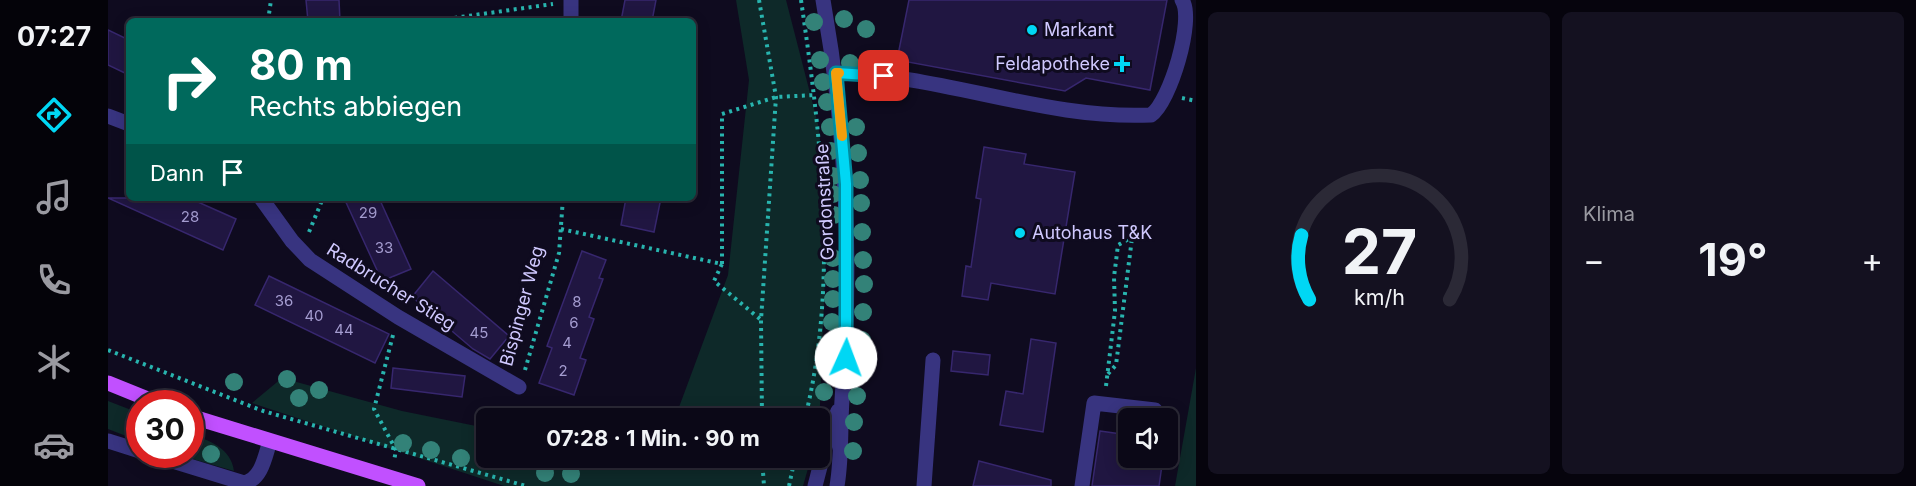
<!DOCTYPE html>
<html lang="de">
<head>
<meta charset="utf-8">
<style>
	body { margin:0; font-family:Inter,sans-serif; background:#141120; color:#f1f3f6; height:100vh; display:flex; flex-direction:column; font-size:22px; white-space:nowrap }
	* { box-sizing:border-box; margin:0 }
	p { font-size:20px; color:#9a9aa1 }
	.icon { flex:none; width:33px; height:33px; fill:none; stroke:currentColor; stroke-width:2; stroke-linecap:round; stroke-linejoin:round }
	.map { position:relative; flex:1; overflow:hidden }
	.side { display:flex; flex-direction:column; gap:12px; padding:12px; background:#06040d; width:720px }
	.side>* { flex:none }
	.hud { position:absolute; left:18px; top:18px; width:570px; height:183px; border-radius:9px; box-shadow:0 3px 15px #0003,0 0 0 2px #2b2936; background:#00695c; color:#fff; overflow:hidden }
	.buttons { position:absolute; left:1010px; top:408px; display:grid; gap:12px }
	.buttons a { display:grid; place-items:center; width:60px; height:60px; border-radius:9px; background:#0b0817; box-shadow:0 3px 15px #0003,0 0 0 2px #2b2936; font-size:30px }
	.speed { position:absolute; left:18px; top:390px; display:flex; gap:12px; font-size:30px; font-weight:700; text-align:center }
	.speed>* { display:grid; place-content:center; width:78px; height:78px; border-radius:50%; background:#0b0817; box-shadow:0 3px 15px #0003,0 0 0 2px #2b2936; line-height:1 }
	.speed .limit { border:9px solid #d22; background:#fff; color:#111 }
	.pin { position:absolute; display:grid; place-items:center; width:51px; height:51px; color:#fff; margin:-26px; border-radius:12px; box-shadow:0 3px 9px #0006 }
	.me { position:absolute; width:66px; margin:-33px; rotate:2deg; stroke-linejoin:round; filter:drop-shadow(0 0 4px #0008) }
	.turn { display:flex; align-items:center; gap:21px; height:126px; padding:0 24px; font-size:27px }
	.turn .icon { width:78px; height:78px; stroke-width:2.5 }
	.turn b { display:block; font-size:42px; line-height:51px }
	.then { display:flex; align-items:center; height:57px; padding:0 24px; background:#0003; gap:12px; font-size:22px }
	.big { font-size:45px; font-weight:700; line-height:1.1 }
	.side .card { flex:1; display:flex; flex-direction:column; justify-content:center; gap:9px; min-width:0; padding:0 21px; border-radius:9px; background:#141120 }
	.side .dial { align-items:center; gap:0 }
	.dial svg { height:156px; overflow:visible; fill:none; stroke:#2b2936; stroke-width:7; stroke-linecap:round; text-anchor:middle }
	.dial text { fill:#f1f3f6; stroke:none }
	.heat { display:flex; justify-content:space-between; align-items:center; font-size:33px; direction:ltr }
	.side .tiles { flex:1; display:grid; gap:12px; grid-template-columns:repeat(2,1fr) }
	.trip { position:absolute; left:368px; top:408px; width:354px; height:60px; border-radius:9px; background:#0b0817; box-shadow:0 3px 15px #0003,0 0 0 2px #2b2936; font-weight:700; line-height:60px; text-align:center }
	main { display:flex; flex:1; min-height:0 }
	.dock { display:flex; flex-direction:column; width:108px; justify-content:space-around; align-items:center; background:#040309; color:#9a9aa1 }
	.dock .icon { width:42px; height:42px }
	.dock .selected { color:#00d7f4 }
	.dock b { font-size:27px; color:#f1f3f6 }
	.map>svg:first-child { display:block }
</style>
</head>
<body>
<main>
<nav class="dock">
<b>07:27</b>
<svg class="icon selected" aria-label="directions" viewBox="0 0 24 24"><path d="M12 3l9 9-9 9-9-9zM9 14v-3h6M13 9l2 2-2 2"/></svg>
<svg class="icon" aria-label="music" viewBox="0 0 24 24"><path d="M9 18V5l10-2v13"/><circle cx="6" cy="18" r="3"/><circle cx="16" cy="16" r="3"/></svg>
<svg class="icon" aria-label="phone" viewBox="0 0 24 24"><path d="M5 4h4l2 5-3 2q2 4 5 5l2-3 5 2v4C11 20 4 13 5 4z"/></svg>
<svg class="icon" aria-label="climate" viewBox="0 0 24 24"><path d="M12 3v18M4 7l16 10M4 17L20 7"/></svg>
<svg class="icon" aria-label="car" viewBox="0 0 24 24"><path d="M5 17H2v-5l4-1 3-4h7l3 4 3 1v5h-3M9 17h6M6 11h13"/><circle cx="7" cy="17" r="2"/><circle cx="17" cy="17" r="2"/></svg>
</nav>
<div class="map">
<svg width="1088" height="486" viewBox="0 0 1088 486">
	<rect width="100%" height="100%" fill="#0f0b1f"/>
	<path fill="#0e2929" d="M 628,0 L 678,0 L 710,124 L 720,201 L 711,430 L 711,418 L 567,418 L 620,275 L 641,80 Z
		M 1088,368 L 1088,486 L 1067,486 Z
		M 174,378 L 294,411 L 378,428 L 378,458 L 520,458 L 549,464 L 552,458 L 703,458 L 695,486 L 396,486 L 144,403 Z
		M 0,401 L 31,413 L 31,441 L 0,429 Z
		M 83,434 C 102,441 123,448 126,471 L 71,455 L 82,454 Z"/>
	<path fill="#201641" stroke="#37276e" stroke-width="1.5" d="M 198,0 L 231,0 L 232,21 L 200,21 Z
		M 517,0 L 548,0 L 544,21 L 513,21 Z
		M 801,0 L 1059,0 L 1042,90 L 978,78 L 957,91 L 789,60 Z
		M 0,30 L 21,40 L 21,75 L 0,65 Z
		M 876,147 L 918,154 L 916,164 L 967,172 L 947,294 L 883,283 L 880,300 L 854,296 L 858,266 L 863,267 L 873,199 L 868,198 Z
		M 0,198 L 81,198 L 128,219 L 115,250 Z
		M 236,198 L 271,198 L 303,269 L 274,281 Z
		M 518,198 L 553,198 L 546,232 L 513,225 Z
		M 474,251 L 498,260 L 491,278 L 495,279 L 481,317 L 486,319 L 472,358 L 478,360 L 466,395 L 431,383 L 444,348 L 439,346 Z
		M 325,271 L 401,336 L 382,359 L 365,349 L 304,297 Z
		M 161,276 L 281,334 L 267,363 L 147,305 Z
		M 923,339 L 948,343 L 935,432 L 892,425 L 898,391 L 915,394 Z
		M 845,351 L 882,355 L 880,375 L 843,371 Z
		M 285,368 L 357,376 L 354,397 L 283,388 Z
		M 992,431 L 1020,435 L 1020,458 L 1055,458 L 1051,486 L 984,486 Z
		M 871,461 L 943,480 L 943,486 L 865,486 Z"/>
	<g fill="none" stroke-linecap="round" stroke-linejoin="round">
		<path stroke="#28b4ae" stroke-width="4" stroke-dasharray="3 4.5" stroke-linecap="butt" d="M 651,0 L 668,97 L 653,320 L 654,418
			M 693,0 C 713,137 731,282 697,418
			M 160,21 L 163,0
			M 324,21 L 445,4
			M 1074,98 L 1088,101
			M 453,229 L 614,264 L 606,281 L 652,319
			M 201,232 L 215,198
			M 614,264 L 614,114 L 668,97 L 707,95
			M 285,335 L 266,409 L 288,450 L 286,461
			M 0,350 L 155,411 L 418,486
			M 417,370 L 451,253 L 455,198
			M 1000,374 L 1008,365 L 1024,238
			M 998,386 L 1007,311 L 1006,277 L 1010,245 L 1024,237
			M 654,458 L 656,486
			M 681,486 L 687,458"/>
		<path stroke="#383480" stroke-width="15" d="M 715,0 C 739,135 744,263 734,400 C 732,428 734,457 729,486
			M 463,21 L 463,0
			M 728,73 C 834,74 936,120 1043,115 C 1062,102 1087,19 1074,0
			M 0,116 L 21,124
			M 153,198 L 184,241 L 202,260 L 290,317 L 411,387
			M 0,441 L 32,451
			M 42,454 L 136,483 C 154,479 157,456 162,441
			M 707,486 L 720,436 L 730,411
			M 816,486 L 825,360
			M 974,486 L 986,403 L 1047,410"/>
		<path stroke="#c150ff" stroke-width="15" d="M 0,383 L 52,404
			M 82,416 L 310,486"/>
	</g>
	<g fill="#338278">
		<circle cx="736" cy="19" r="9"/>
		<circle cx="706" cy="22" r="9"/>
		<circle cx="758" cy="29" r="9"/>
		<circle cx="712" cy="60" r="9"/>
		<circle cx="742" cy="63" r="9"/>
		<circle cx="715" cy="82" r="9"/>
		<circle cx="719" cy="102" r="9"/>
		<circle cx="722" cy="127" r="9"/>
		<circle cx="748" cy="127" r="9"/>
		<circle cx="723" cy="151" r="9"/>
		<circle cx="750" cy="153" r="9"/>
		<circle cx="725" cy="176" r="9"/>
		<circle cx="752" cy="180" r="9"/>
		<circle cx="725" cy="194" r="9"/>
		<circle cx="753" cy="203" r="9"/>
		<circle cx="726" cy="215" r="9"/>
		<circle cx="754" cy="232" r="9"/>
		<circle cx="725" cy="258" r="9"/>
		<circle cx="755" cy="260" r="9"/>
		<circle cx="725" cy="279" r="9"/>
		<circle cx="756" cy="284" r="9"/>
		<circle cx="725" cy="299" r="9"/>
		<circle cx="755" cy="312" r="9"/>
		<circle cx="724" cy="322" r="9"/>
		<circle cx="754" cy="340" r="9"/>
		<circle cx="723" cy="346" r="9"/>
		<circle cx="722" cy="367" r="9"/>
		<circle cx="752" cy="369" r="9"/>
		<circle cx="179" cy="379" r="9"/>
		<circle cx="126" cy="382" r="9"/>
		<circle cx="211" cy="390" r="9"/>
		<circle cx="716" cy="392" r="9"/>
		<circle cx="749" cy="396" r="9"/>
		<circle cx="191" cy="398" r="9"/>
		<circle cx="746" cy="422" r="9"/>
		<circle cx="295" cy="443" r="9"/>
		<circle cx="323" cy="450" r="9"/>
		<circle cx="745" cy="451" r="9"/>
		<circle cx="103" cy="454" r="9"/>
		<circle cx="353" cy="458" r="9"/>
		<circle cx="437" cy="473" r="9"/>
		<circle cx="463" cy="474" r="9"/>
	</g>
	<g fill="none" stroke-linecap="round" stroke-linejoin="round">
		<g stroke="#008c9f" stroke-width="15">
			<path id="route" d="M 738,358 L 738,184 L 728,73 L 776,76"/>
		</g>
		<use href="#route" stroke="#00d7f4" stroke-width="10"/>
		<path stroke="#f59e0b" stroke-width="10" d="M 731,73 L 728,73 L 734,136"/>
	</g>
	<g fill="#00d7f4" stroke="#0f0b1f" stroke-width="2">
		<circle cx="924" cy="30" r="6"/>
		<path d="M1011 55h6v6h6v6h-6v6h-6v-6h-6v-6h6z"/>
		<circle cx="912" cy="233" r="6"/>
	</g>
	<g text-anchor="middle" stroke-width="6" stroke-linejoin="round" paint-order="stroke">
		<g font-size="15" fill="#a49cd0">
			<text x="260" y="218">29</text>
			<text x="82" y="222">28</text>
			<text x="276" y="253">33</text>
			<text x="176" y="306">36</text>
			<text x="469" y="307">8</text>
			<text x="206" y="321">40</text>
			<text x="466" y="328">6</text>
			<text x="236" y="335">44</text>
			<text x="371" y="338">45</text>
			<text x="459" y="348">4</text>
			<text x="455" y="376">2</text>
		</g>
		<g font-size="18" fill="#d0c9ff" stroke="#0f0b1f" text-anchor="start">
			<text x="936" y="36">Markant</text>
			<text x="1002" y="70" text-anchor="end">Feldapotheke</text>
			<text x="924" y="239">Autohaus T&amp;K</text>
		</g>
		<g font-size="18" fill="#d0c9ff" stroke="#0f0b1f">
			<text transform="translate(717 202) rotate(-93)" y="6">Gordonstraße</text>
			<text transform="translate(283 287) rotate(32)" y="6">Radbrucher Stieg</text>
			<text transform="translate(414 306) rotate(-75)" y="6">Bispinger Weg</text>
		</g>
	</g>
</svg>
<div class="buttons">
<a><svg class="icon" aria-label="sound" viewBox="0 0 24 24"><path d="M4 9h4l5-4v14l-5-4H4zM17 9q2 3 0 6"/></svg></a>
</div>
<div class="speed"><div class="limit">30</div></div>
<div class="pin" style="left:776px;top:76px;background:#d93025"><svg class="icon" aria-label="arrive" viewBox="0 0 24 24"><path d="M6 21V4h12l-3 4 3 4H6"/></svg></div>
<svg class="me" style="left:738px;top:358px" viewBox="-20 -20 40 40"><circle r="19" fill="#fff"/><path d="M0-13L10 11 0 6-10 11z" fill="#00d7f4"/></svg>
<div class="trip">07:28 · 1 Min. · 90 m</div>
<div class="hud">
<div class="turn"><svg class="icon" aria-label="right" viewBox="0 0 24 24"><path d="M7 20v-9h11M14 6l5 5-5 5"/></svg><div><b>80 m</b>Rechts abbiegen</div></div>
<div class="then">Dann<svg class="icon" aria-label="arrive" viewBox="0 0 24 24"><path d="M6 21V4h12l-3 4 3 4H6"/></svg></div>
</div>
</div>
<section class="side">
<div class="tiles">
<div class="card dial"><svg viewBox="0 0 100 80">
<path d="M14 69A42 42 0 1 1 86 69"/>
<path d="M14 69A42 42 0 0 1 10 36" stroke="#00d7f4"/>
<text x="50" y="56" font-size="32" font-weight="700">27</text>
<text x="50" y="72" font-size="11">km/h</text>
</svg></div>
<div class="card"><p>Klima</p>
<div class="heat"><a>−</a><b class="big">19°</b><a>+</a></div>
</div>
</div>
</section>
</main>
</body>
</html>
